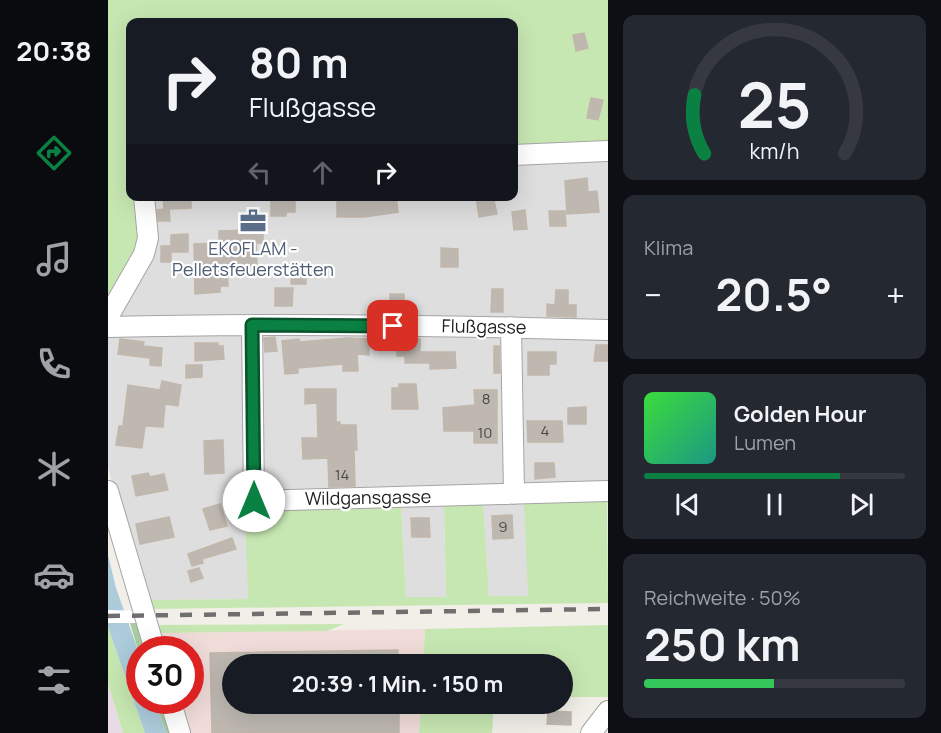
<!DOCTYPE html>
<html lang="de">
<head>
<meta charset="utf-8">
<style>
	body { margin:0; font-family:Manrope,sans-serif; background:#242831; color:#f1f3f6; height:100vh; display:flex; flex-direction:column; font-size:22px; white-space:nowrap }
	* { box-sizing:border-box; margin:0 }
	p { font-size:20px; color:#9ea1a6 }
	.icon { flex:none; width:33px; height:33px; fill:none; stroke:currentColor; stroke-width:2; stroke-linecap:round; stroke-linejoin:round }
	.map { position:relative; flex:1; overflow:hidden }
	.details { display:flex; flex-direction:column; gap:15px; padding:15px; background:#0d0f14; width:333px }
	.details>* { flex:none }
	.top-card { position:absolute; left:18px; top:18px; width:392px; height:183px; border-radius:12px; box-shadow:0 6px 24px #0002; background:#171b24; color:#f1f3f6; overflow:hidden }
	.speed { position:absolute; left:18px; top:636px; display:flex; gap:12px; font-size:30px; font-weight:700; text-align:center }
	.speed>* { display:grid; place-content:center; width:78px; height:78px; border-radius:50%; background:#171b24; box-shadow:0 6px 24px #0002; line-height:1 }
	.speed .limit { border:9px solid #d22; background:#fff; color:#111 }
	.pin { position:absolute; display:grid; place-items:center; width:51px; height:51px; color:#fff; margin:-26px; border-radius:12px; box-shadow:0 3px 9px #0006 }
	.me { position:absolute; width:66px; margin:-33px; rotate:0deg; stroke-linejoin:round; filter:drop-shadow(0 0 4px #0008) }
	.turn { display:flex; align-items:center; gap:21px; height:126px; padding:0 24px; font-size:27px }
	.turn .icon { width:78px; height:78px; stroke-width:2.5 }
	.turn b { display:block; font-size:42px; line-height:51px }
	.lanes { display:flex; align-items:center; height:57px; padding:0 24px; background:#0003; justify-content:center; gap:30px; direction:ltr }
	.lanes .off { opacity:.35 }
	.big { font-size:45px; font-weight:700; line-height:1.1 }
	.details .tile { flex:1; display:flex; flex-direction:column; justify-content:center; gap:9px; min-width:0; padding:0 21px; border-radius:12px; background:#242831 }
	.details .dial { align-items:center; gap:0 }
	.dial svg { height:156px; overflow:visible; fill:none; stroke:#363941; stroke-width:7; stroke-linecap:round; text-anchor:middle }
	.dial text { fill:#f1f3f6; stroke:none }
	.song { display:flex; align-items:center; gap:18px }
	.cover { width:72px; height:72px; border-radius:9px; background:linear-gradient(135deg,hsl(120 70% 55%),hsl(170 70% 35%)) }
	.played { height:6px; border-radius:3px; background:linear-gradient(90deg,#0b8043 75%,#363941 75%) }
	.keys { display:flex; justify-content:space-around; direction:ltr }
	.heat { display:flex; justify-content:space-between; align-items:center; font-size:33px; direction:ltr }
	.charge { height:9px; border-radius:4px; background:linear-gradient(90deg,#34c759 50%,#363941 0) }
	.trip { position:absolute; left:114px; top:654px; width:351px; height:60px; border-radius:30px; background:#171b24; box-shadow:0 6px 24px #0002; font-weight:700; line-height:60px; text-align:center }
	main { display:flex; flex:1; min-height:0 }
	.tabs { display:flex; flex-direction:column; width:108px; justify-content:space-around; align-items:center; background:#090b0e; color:#9ea1a6 }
	.tabs .icon { width:42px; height:42px }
	.tabs .selected { color:#0b8043 }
	.tabs b { font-size:27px; color:#f1f3f6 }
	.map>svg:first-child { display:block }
</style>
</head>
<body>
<main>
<nav class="tabs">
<b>20:38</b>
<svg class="icon selected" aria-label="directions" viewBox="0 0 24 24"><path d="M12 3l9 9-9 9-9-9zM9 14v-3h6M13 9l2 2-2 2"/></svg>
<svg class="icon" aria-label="music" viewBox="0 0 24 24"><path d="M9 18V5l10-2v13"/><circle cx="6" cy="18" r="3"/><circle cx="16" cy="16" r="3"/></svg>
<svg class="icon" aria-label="phone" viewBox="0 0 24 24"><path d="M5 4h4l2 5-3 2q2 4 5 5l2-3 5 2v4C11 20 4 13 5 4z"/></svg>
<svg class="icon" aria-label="climate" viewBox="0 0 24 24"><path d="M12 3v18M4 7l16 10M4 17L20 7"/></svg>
<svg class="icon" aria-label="car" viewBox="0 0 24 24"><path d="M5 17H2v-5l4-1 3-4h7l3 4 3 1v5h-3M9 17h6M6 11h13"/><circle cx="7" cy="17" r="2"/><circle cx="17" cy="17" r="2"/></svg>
<svg class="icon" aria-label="filters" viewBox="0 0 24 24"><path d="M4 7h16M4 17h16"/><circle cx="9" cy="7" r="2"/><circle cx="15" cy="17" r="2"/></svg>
</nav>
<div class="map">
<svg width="500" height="733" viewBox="0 0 500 733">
	<rect width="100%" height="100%" fill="#f1efe8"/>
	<path fill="#dfdede" d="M 500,160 L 500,512 L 499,497 L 421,596 L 381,596 L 375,502 L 336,504 L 338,597 L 298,597 L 293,504 L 137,508 L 141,599 L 45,600 L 34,582 L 0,468 L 0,333 L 44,197 L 405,196 L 405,166 Z"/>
	<path fill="#f0dcd9" d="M 317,629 L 315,664 L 124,664 L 124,704 L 313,704 L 311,733 L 79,733 L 69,701 L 82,700 L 82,650 L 54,649 L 49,633 Z"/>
	<path fill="#e9dbe5" d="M 0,684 L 15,733 L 0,733 Z"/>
	<path fill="#c7e7b2" d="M 0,0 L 500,0 L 500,144 L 405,149 L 405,22 L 22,22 L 22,196 L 30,197 L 35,225 L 28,253 L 0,303 Z
		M 499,497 L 500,603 L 41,609 L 34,582 L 45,600 L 140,599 L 137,508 L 293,504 L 298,597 L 338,597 L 336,503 L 375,501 L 381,596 L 420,596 L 416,501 Z
		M 236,624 L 219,631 L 49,633 L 46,625 Z
		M 500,625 L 500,697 L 455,697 L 454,664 L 315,664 L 317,629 Z
		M 0,627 L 37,733 L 15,733 L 0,684 Z
		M 313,704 L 386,704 L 384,733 L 311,733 Z"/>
	<path fill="#a9cda0" d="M 22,623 L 31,623 L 40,649 L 32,650 L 31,653 Z
		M 47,701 L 55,701 L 65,733 L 58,733 Z"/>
	<path fill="#acccdb" d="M 0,555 L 8,588 L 31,653 L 32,700 L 47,701 L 58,733 L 37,733 L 0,627 Z"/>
	<path fill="#fff" d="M 0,610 L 36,611 L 39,623 L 0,623 Z"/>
	<path fill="#beb8b1" stroke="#c2b7ab" stroke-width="1.5" d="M 476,33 L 480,48 L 468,51 L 465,35 Z
		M 483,98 L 495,100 L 490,120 L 479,118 Z
		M 479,178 L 480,192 L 489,191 L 491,212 L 459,214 L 457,181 Z
		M 55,196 L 83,196 L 83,208 L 61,209 L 62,221 L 50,221 L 49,210 L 56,209 Z
		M 163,196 L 187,196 L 187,212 L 178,212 L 178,216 L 163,216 Z
		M 229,196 L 288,196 L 290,212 L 256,217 L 229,217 Z
		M 368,196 L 385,196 L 389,214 L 371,217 Z
		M 417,210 L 419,229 L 406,230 L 404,212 Z
		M 441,211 L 457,211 L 458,226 L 442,226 Z
		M 138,215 L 155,215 L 155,243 L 148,243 L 149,265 L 119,267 L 120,286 L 112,286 L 112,292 L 87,294 L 86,244 L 111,243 L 111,231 L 138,230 Z
		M 80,234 L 80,252 L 63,252 L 63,262 L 53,262 L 53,246 L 63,246 L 63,235 Z
		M 333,248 L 350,249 L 350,267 L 333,267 Z
		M 184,272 L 198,272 L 198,284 L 183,284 Z
		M 167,288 L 185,288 L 184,306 L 167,306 Z
		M 384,289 L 395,289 L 395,312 L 383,312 Z
		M 448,290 L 460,290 L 460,305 L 468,305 L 468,317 L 439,316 L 439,304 L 447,305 Z
		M 282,294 L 296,294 L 296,312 L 282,312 Z
		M 167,337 L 169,351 L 157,352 L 156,338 Z
		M 239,338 L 261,339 L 261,355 L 249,354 L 250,371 L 235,371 L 235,364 L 190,368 L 190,373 L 177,374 L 174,341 L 191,339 L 192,342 Z
		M 12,339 L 36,342 L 35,346 L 54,348 L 53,366 L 42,365 L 42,358 L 10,354 Z
		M 289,339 L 312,339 L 312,352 L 347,352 L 348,368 L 322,369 L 322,363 L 297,363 L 297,356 L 289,356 Z
		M 87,343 L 110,343 L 110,346 L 115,346 L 116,359 L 87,361 Z
		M 488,345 L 500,345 L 500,361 L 486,361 Z
		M 386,346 L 391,346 L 392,373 L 386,373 Z
		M 420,352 L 448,352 L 448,364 L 441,364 L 441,375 L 420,375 Z
		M 78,365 L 94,365 L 94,377 L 78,378 Z
		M 54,381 L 73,385 L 70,406 L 57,404 L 55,427 L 37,426 L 34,448 L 8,445 L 11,426 L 15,426 L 20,385 L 52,390 Z
		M 291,384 L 308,384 L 310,409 L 284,409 L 284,388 L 291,388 Z
		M 197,389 L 228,389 L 228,422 L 232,422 L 232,425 L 248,425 L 249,450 L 246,450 L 247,486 L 221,487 L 220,458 L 195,459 L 194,438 L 210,438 L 209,403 L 197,404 Z
		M 366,390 L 389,390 L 389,443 L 366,443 L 366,431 L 336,431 L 335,408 L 367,405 Z
		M 478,407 L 478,424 L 460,424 L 460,408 Z
		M 419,421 L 454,421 L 455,442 L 420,442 Z
		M 115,440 L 116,473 L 97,474 L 96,441 Z
		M 427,463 L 446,463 L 447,477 L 427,479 Z
		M 40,473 L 42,477 L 56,474 L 60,490 L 28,496 L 24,476 Z
		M 112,504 L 119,526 L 102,530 L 95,509 Z
		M 404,515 L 405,538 L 385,539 L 384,516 Z
		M 61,517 L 66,537 L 32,544 L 28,524 Z
		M 303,518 L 321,518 L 322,537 L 304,537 Z
		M 124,538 L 128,549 L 94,559 L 95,563 L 84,566 L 80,554 Z
		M 91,568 L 95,578 L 83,582 L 80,571 Z
		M 290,650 L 290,664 L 124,664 L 124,704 L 291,704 L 291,733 L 104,733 L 102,653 Z
		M 440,711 L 463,712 L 463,725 L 439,724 Z"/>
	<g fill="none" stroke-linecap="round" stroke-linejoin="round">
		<g stroke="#a5a5a5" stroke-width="22">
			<path id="minor" d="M 405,155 L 500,151
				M 0,317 L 36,254 L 40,238 L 36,196
				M 144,325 L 146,501 L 500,491
				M 0,327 C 166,323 334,325 500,330
				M 403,327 L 406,494
				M 0,491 L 47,650
				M 62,700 L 72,733
				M 483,733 L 500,711"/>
		</g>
		<use href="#minor" stroke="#fff" stroke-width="20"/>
		<path stroke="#6f6f6f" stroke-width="4.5" stroke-dasharray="12 12" stroke-linecap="butt" d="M 0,616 L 500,609"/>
	</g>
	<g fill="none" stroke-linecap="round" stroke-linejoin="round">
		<g stroke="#07532c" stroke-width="15">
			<path id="route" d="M 146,501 L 144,325 L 285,326"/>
		</g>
		<use href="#route" stroke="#0b8043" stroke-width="10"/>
	</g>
	<defs>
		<g id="office-bare" transform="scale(2.07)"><path d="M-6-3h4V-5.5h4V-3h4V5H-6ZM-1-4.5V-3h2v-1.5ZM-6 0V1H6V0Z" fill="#5c6f8a" stroke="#fff" stroke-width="2.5" paint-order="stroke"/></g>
	</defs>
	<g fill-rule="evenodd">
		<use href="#office-bare" x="145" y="221"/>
	</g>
	<g text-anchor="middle" stroke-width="4.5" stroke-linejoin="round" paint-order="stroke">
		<g font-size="15" fill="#484745">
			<text x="378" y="404">8</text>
			<text x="437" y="436">4</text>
			<text x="377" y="438">10</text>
			<text x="234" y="480">14</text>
			<text x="395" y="532">9</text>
		</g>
		<g font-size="18" fill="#4e5e75" stroke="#fff">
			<text x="145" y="255">EKOFLAM -<tspan x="145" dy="21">Pelletsfeuerstätten</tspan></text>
		</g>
		<g font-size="18" fill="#212121" stroke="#fff">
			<text transform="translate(376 327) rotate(1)" y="6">Flußgasse</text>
			<text transform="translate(260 498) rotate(-1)" y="6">Wildgansgasse</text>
		</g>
	</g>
</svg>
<div class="speed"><div class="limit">30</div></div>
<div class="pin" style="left:285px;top:326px;background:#d93025"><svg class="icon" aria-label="arrive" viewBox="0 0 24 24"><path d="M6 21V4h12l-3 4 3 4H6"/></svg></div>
<svg class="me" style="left:146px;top:501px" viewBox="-20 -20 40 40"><circle r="19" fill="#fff"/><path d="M0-13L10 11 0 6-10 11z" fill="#0b8043"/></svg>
<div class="trip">20:39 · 1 Min. · 150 m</div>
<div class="top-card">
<div class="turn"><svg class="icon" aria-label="right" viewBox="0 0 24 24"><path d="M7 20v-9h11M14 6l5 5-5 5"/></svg><div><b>80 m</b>Flußgasse</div></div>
<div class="lanes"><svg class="icon off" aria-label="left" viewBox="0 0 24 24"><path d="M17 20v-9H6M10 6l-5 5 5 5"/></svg><svg class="icon off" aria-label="ahead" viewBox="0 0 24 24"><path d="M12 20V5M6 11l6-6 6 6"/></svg><svg class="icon" aria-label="right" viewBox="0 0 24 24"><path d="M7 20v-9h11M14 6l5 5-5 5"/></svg></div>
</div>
</div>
<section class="details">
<div class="tile dial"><svg viewBox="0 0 100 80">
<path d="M14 69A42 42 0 1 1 86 69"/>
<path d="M14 69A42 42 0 0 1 9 39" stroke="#0b8043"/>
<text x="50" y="56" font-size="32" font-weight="700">25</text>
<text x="50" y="72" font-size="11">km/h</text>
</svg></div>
<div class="tile"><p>Klima</p>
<div class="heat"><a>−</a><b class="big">20.5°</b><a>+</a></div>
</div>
<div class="tile">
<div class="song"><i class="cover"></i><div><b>Golden Hour</b><p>Lumen</p></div></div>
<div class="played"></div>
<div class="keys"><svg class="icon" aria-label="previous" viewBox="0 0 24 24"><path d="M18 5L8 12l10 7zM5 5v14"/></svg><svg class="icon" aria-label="pause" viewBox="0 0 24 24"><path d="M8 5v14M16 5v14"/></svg><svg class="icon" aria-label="next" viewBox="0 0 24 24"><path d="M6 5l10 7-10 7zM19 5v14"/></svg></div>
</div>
<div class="tile"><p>Reichweite · 50%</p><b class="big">250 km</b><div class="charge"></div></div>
</section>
</main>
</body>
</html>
